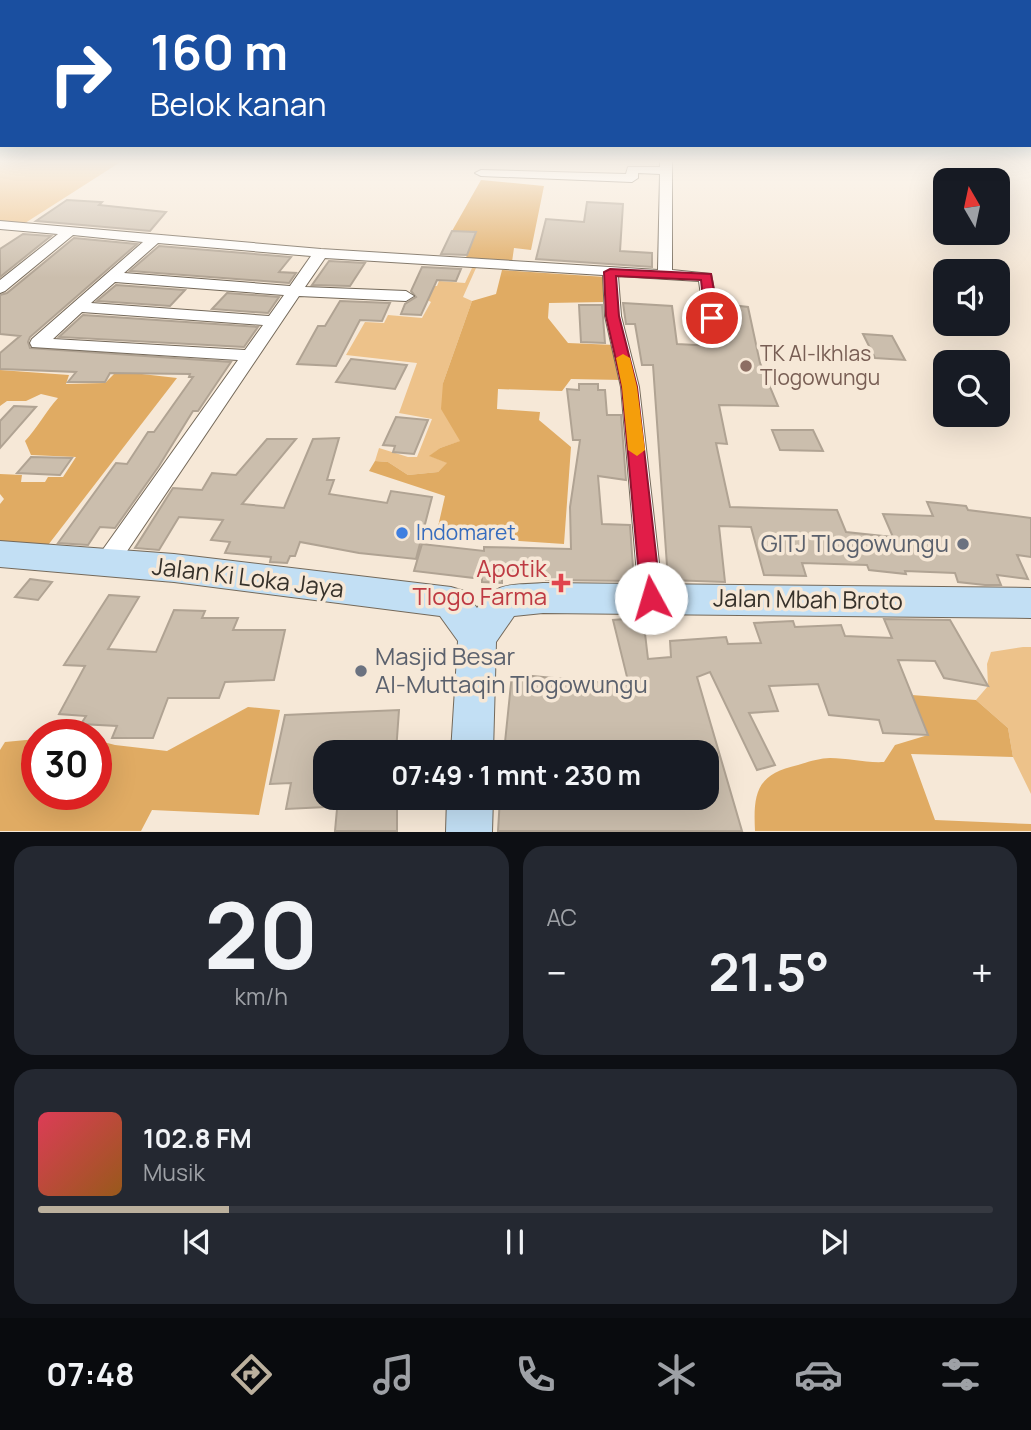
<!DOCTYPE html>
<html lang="id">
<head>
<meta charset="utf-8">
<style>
	body { margin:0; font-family:Manrope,sans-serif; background:#242831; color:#f1f3f6; height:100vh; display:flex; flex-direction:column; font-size:26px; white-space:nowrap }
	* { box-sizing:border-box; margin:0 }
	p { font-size:23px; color:#9ea1a6 }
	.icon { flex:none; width:38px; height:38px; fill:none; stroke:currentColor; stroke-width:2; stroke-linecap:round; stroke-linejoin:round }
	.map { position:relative; height:832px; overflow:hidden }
	.panel { display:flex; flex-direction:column; gap:14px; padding:14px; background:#0d0f14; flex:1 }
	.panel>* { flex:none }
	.top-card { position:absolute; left:0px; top:0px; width:1032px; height:147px; box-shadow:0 7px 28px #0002; background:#1a4fa0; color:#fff; overflow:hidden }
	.needle { width:46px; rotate:351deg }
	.tools { position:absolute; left:933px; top:168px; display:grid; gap:14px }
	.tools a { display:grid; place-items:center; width:77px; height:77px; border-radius:14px; background:#171b24; box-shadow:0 7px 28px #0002; font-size:35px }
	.speed { position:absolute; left:21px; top:719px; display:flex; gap:14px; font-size:35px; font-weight:700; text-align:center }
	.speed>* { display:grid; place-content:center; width:91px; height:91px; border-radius:50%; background:#171b24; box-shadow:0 7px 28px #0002; line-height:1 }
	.speed .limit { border:10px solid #d22; background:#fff; color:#111 }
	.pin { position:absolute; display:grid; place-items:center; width:60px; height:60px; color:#fff; margin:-30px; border:4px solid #fff; border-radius:50%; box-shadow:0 2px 7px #0007 }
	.me { position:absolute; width:77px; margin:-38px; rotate:354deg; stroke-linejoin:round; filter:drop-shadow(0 0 5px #0008) }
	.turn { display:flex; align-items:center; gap:24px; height:147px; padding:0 35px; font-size:32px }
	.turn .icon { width:91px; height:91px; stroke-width:2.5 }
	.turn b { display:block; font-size:49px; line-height:60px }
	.big { font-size:52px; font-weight:700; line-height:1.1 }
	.panel .card { flex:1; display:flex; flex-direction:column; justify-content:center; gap:10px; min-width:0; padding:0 24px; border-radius:21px; background:#242831 }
	.panel .dial { align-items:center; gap:0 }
	.dial b { font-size:91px; line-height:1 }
	.song { display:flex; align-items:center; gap:21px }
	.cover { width:84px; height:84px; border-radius:10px; background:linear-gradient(135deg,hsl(350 70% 55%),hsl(30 70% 35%)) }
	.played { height:7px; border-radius:4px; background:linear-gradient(90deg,#bbb09d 20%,#363941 20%) }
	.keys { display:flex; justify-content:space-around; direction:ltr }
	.heat { display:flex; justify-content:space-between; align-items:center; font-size:38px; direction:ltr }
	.panel .tiles { flex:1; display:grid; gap:14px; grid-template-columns:1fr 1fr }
	.card:last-child { grid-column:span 2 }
	.trip { position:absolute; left:313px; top:740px; width:406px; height:70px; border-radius:21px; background:#171b24; box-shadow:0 7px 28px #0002; font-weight:700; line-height:70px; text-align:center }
	.dock { display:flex; height:112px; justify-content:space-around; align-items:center; background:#090b0e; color:#9ea1a6 }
	.dock .icon { width:49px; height:49px }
	.dock .on { color:#bbb09d }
	.dock b { font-size:32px; color:#f1f3f6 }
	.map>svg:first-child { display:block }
</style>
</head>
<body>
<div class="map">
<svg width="1031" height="832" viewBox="0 0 1031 832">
	<rect width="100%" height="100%" fill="#f6e8d7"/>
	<path fill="#edc28a" d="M 0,161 L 122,161 L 22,225 L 0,223 Z
		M 472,268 L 476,268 L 463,297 L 472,301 L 443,383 L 455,429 L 461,441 L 440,448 L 430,456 L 448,463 L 438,472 L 408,475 L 388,462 L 375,461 L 379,448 L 408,457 L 417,457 L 432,419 L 399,413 L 417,363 L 346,355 L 365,322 L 384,323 L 388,315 L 422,318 L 431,302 L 426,299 L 431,286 L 437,286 L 439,281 L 465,283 Z
		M 1023,647 L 1031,647 L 1031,794 L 1013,757 L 1008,728 L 976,700 L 988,686 L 987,664 L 991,652 Z"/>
	<path fill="#e0ab63" d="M 481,180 L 544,186 L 531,250 L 514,248 L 512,262 L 465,260 L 476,233 L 452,231 Z
		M 502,270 L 605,277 L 603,302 L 549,303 L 548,318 L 568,343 L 615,345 L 622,380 L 571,379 L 562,391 L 498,389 L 497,409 L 540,412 L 539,420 L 571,447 L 564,544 L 506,540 L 437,531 L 445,496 L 369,471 L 375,461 L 388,462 L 408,475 L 438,472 L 447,463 L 429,456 L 440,448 L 460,441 L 441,409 L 443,383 L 472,301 L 496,294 Z
		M 0,370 L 69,375 L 66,384 L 105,383 L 114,374 L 133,373 L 177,378 L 45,549 L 0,545 L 0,504 L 4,499 L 0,494 L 0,474 L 22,475 L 21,482 L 45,482 L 48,477 L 63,477 L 76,457 L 31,455 L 25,441 C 38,427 46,411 58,398 L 41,394 L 26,401 L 7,401 L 0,406 Z
		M 912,695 L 976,700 L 1008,728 L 1013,757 L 911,754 L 935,820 L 1031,824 L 1031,831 L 755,831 C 753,792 757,774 798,765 C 808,762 820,758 830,758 C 848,758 865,763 884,762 L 895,745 L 928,735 Z
		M 248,707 L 280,710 L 259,815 L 152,810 L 141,831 L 0,831 L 0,750 L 5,742 L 37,739 L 37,794 L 96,794 L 96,740 L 115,745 L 167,751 Z"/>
	<path fill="#cbbead" stroke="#b0a393" stroke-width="2" d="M 67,200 L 102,202 L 99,205 L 166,212 L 150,231 L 36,221 Z
		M 587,202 L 623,204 L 620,251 L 652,253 L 652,267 L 536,259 L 546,219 L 584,222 Z
		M 452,231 L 476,232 L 467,255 L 441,254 Z
		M 23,234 L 51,236 L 0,277 L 0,249 Z
		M 74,238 L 137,244 L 30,337 L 28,342 L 30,348 L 231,362 L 198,411 L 193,411 L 159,466 L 115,528 L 100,527 L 88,545 L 58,543 L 116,463 L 127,464 L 148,432 L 154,432 L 193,377 L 189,377 L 190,374 L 110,373 L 105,382 L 68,382 L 76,372 L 0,369 L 0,353 L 20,336 L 0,334 L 0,295 L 7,293 Z
		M 159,246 L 291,257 L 279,272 L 296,273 L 289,283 L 130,271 Z
		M 329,261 L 365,263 L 350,286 L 312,285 Z
		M 422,267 L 461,269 L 456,281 L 437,280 L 421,315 L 401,314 L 405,304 L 416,297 L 411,291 Z
		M 116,285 L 185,290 L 170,306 L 97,301 Z
		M 227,293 L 279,297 L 268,313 L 212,309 Z
		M 340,301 L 390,303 L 382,321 L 360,320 L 336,366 L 297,364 L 318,326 L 325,326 Z
		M 623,303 L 672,306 L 677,344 L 714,346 L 725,340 L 722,317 L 723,304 L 748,307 L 760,363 L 778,406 L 719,405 L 727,444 L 716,443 L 730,507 L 837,510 L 846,532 L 893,537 L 883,514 L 933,516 L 927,502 L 966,506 L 968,510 L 1031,518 L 1031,557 L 1017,555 L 1028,579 L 997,575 L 1001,585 L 985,585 L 958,582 L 955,573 L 905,571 L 906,574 L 869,570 L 867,565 L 802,563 L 806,576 L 764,575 L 751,527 L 719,526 L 725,582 L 668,580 L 653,365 L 642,365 L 635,324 L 626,324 Z
		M 579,305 L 602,305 L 605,343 L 581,342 Z
		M 83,315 L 258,327 L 244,347 L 59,337 Z
		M 863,334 L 892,336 L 905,360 L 875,358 Z
		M 351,359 L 407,365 L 395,389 L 336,382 Z
		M 579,384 L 598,384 L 598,390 L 605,390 L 607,415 L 621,415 L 626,480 L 598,476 L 602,524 L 630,525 L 634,581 L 546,580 L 546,574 L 502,573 L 502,583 L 482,582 L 482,579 L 414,571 L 422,544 L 484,551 L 484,547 L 571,549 L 570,507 L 580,440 L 573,440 L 567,389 L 579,390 Z
		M 14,406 L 36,407 L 0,448 L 0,421 Z
		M 396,417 L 428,420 L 414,454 L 393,452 L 395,446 L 383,445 Z
		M 772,430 L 813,430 L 823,451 L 780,450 Z
		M 339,438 L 327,480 L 334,480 L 329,494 L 387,503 L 391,491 L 432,497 L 416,559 L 359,553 L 300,542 L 295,556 L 290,556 L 287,563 L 270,562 L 271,557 L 225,553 L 230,542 L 211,540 L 223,520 L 179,517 L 159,550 L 135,548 L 173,488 L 202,490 L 212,473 L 236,475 L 267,439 L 296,439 L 242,504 L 284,508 L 313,439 Z
		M 31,457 L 72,458 L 60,475 L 17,473 Z
		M 30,579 L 52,582 L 38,600 L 15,597 Z
		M 109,595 L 139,597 L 108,649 L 156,652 L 174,610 L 205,611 L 202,618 L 238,618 L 233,630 L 285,630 L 274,680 L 225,682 L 219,698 L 168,698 L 153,738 L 112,738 L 117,726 L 81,724 L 86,716 L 59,714 L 85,666 L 64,665 Z
		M 638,618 L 640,626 L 644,625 L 648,659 L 671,657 L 670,641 L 726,637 L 728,644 L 761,643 L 754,623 L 793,621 L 795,627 L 841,625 L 845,636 L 892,638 L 884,619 L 950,620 L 988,686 L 944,678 L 935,661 L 898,660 L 928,735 L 883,733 L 879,720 L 829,715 L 818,684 L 769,686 L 778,711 L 749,713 L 775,765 L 757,770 L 710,672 L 697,677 L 742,831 L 498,831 L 500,798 L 707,798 L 707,752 L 504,752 L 512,674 L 629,685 L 613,620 Z
		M 399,710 L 396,752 L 326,752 L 326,807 L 286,809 L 291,783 L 270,784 L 285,715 Z
		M 338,798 L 392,798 L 391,807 L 397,806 L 397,831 L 335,831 Z"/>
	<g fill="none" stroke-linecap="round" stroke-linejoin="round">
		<g stroke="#74695a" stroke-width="2">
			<path id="street" d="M 660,161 L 672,161 L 672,270 L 711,274 L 723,339 L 715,344 L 707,339 L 699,281 L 618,276 L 621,316 L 639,387 L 663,598 L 660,605 L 651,608 L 642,605 L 639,598 L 621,387 L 605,316 L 603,275 L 325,258 L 305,287 L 406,291 L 414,296 L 406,301 L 299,296 L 115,569 L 107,571 L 99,569 L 95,562 L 99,555 L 238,360 L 32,347 L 30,343 L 32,339 L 143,242 L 73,235 L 5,291 L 0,293 L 0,280 L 58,234 L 0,229 L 0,221 L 321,249 L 658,270 L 660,174 L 638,173 L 638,178 L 632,182 L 481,176 L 475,173 L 481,170 L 626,174 L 628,167 L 660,167 ZM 158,243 L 311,256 L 290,286 L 124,273 ZM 115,282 L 284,295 L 269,316 L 91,303 ZM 82,312 L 263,325 L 245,350 L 53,339 Z"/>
		</g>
		<g stroke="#74695a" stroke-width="2">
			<path id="secondary" d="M 0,541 L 174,554 L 451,587 L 464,591 L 477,608 C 498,580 510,586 543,583 L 1031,588 L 1031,618 L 543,613 L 514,616 L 496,642 L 493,752 L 451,752 L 458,641 L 440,616 L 174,582 L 0,567 Z
				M 447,798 L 493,798 L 492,832 L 446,832 Z"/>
		</g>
		<use href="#street" fill="#fff" fill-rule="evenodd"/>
		<use href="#secondary" fill="#c2dff4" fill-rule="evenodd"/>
	</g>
	<linearGradient id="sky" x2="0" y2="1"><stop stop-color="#64abca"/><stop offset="0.58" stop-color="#fbf5ed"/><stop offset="1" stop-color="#fbf5ed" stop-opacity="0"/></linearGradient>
	<rect width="1031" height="278" fill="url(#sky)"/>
	<path fill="#e11d48" stroke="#92132f" stroke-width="2" d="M 610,269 L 711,274 L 719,318 L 712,322 L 705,318 L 701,280 L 616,276 L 619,316 L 637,387 L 661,598 L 658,604 L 651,606 L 644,604 L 641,598 L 622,387 L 606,316 L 604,272 Z"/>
	<path fill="#f59e0b" d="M 623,354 L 630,358 L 637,387 L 645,450 L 637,456 L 628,450 L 622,387 L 616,358 Z"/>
	<circle fill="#8d6e63" stroke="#f6e8d7" stroke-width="2.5" cx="746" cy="366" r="7"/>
	<circle fill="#3f7fe0" stroke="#f6e8d7" stroke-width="2.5" cx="402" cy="533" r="7"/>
	<g fill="#6b7280" stroke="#f6e8d7" stroke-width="2.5">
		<circle cx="963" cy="544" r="7"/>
		<circle cx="361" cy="671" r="7"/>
	</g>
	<path fill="#e0444e" stroke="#f6e8d7" stroke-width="2.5" d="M557.5 572.5h7v7h7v7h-7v7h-7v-7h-7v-7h7z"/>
	<g text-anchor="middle" stroke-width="7" stroke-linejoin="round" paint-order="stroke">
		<g font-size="21" fill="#785e54" stroke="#f6e8d7" text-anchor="start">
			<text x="760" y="361">TK Al-Ikhlas<tspan x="760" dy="24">Tlogowungu</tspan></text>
		</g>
		<g font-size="21" fill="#366cbe" stroke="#f6e8d7" text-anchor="start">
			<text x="416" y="540">Indomaret</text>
		</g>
		<g font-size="24" fill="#5b616d" stroke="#f6e8d7" text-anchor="end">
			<text x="949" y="552">GITJ Tlogowungu</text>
			<text x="375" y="665" text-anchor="start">Masjid Besar<tspan x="375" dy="28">Al-Muttaqin Tlogowungu</tspan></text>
		</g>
		<g font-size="24" fill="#be3a42" stroke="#f6e8d7" text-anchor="end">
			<text x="547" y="577">Apotik<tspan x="547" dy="28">Tlogo Farma</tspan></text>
		</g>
		<g font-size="24" fill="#36312a" stroke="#f6e8d7">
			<text transform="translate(248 578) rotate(7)" y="8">Jalan Ki Loka Jaya</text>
			<text transform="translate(808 600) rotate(1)" y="8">Jalan Mbah Broto</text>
		</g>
	</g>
</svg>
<div class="tools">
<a><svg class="needle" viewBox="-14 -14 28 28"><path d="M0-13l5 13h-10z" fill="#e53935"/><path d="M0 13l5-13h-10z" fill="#9ea1a6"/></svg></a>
<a><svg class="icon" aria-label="sound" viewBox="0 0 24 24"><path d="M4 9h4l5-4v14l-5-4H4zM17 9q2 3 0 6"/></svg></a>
<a><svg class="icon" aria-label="search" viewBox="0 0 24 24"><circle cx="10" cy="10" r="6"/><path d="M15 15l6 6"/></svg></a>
</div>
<div class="speed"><div class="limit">30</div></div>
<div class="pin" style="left:712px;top:318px;background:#d93025"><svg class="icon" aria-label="arrive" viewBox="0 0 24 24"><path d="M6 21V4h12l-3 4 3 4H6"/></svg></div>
<svg class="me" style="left:651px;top:598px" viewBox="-20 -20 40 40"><circle r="19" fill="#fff"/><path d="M0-13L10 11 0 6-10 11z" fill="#e11d48"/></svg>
<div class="trip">07:49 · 1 mnt · 230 m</div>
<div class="top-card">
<div class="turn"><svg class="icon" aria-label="right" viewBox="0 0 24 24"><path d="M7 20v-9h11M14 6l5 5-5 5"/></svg><div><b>160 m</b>Belok kanan</div></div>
</div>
</div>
<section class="panel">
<div class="tiles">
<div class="card dial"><b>20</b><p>km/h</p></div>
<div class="card"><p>AC</p>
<div class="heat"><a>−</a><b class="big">21.5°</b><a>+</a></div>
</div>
<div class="card">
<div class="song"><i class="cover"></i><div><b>102.8 FM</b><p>Musik</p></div></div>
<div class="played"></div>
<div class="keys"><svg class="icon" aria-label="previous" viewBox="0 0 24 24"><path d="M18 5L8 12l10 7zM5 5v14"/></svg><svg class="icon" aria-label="pause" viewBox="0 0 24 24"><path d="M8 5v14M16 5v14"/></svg><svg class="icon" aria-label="next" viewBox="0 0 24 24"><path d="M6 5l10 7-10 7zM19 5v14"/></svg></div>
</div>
</div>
</section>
<nav class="dock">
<b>07:48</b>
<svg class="icon on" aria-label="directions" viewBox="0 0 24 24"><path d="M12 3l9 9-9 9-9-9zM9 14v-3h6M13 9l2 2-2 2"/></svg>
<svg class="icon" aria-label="music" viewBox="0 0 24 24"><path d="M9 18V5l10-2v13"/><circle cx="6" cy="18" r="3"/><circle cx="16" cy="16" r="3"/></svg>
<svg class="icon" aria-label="phone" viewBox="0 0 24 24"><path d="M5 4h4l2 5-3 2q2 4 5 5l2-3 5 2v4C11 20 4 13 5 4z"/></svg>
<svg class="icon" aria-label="climate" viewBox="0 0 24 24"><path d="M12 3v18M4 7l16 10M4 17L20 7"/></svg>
<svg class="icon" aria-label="car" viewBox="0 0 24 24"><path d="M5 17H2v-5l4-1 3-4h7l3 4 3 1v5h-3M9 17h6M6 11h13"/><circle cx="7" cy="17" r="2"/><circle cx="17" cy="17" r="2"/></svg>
<svg class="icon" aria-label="filters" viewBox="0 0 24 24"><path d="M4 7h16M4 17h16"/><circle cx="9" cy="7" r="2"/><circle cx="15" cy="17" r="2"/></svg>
</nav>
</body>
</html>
